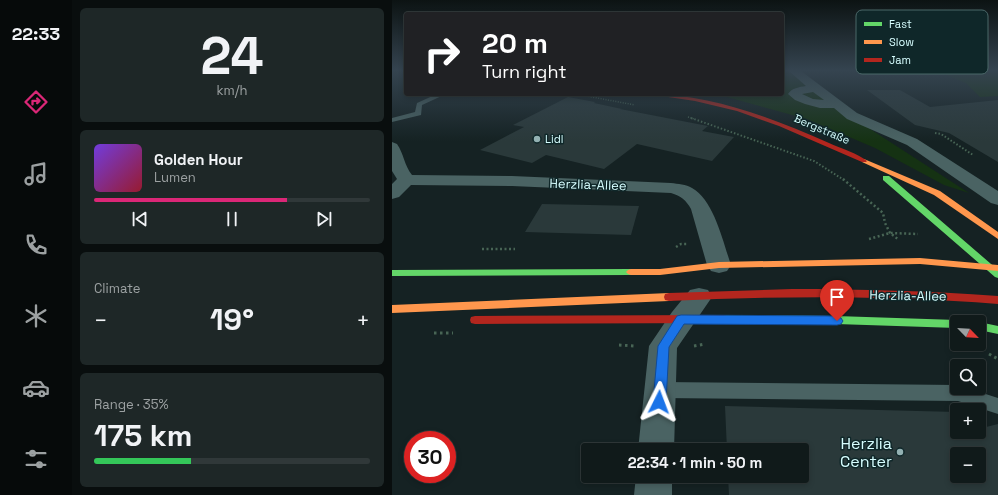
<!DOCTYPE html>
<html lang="en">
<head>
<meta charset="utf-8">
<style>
	body { margin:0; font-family:"Space Grotesk",sans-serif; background:#1e2727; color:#f1f3f6; height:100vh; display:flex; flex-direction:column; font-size:15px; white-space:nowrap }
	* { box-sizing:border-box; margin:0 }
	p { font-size:13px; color:#9ca1a2 }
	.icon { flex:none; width:22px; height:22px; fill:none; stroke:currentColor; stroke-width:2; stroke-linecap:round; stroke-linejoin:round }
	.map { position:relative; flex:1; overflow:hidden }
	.details { display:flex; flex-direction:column; gap:8px; padding:8px; background:#090e0e; width:320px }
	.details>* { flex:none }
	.top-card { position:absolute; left:12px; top:12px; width:380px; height:84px; border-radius:4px; box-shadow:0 2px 6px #0003,0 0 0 1px #303839; background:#202124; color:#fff; overflow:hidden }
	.needle { width:26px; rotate:115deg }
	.controls { position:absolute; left:558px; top:315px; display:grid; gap:8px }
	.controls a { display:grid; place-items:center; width:36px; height:36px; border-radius:4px; background:#101a1a; box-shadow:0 2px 6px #0003,0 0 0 1px #303839; font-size:20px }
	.speed { position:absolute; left:12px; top:431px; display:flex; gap:8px; font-size:20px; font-weight:700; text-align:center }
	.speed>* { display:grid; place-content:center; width:52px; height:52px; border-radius:50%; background:#101a1a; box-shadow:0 2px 6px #0003,0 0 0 1px #303839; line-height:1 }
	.speed .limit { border:6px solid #d22; background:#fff; color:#111 }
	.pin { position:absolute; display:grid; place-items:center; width:34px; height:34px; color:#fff; margin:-41px -17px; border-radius:50% 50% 50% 0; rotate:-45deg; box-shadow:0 0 4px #0007 }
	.pin .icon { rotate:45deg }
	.me { position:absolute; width:44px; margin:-22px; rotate:3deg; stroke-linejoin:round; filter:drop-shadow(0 0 3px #0008) }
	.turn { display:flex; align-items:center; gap:14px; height:84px; padding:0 12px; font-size:18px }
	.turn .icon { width:52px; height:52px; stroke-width:2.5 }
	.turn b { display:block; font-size:28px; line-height:34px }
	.big { font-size:30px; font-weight:700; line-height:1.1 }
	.details .tile { flex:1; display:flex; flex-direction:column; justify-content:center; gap:6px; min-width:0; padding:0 14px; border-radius:6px; background:#1e2727 }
	.details .dial { align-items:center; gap:0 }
	.dial b { font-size:52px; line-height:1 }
	.song { display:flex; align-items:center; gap:12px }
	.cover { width:48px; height:48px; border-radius:6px; background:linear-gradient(135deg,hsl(260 70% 55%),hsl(350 70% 35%)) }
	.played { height:4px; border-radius:2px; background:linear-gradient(90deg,#db2777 70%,#303839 70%) }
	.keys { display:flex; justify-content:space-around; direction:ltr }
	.heat { display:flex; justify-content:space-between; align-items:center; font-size:22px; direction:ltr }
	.charge { height:6px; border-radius:3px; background:linear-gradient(90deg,#34c759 35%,#303839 0) }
	.trip { position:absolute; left:189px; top:443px; width:228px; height:40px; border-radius:4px; background:#101a1a; box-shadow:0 2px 6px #0003,0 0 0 1px #303839; font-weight:700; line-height:40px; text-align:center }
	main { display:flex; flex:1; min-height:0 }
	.tabs { display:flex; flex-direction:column; width:72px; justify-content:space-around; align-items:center; background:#060a0a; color:#9ca1a2 }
	.tabs .icon { width:28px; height:28px }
	.tabs .selected { color:#db2777 }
	.tabs b { font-size:18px; color:#f1f3f6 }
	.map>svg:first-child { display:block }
</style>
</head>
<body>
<main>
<nav class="tabs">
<b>22:33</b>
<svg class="icon selected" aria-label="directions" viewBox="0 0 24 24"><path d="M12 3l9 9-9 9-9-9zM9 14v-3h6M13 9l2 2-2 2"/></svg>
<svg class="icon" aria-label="music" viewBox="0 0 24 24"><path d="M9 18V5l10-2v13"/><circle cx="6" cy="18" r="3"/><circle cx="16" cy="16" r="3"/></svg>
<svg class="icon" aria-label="phone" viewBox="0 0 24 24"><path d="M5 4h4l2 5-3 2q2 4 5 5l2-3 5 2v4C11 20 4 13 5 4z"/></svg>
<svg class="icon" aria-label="climate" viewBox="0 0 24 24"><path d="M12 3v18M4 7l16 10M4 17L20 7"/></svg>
<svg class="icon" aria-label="car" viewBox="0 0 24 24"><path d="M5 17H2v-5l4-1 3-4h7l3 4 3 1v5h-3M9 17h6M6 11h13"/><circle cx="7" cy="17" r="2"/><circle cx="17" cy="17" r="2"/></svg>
<svg class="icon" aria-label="filters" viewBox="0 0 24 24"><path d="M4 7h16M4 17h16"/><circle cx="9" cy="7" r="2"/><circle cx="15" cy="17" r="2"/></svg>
</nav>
<section class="details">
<div class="tile dial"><b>24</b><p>km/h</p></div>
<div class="tile">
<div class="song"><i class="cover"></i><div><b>Golden Hour</b><p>Lumen</p></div></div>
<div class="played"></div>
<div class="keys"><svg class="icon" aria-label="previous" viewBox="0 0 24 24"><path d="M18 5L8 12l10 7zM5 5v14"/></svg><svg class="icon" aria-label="pause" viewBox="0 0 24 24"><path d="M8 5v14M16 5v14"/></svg><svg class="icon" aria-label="next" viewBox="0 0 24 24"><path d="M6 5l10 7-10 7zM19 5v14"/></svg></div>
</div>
<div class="tile"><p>Climate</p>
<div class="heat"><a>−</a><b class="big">19°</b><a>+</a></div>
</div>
<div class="tile"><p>Range · 35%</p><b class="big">175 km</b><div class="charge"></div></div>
</section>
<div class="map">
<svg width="606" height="495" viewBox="0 0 606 495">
	<rect width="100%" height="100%" fill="#152223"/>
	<path fill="#153213" d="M 390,71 L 402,71 L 458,116 L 577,193 L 552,185 L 483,148 L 415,119 L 324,94 L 390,94 Z
		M 544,71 L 606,71 L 606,96 L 588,97 L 574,83 Z"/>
	<path fill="#2a393a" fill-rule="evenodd" d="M 475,90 L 508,90 L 538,107 L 606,100 L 606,162 L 557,133 L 523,125 Z
		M 176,97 L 203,102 L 202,103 L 230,109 L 228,109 L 316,126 L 310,131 L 342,137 L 320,161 L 245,144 L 212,169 L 154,155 L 140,163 L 88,150 L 132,127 L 121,125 Z
		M 150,204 L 247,206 L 239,235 L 133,232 Z
		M 333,406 L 565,412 L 565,432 L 587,432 L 587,422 L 594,427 L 606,424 L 606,495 L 337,495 L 336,476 L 410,476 L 410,450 L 335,450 ZM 565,454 L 587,454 L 587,476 L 565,476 Z"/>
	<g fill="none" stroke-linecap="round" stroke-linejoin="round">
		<path stroke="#486555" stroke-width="1.5" stroke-dasharray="1 1.5" stroke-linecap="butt" d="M 184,94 L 243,105
			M 296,117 L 302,119"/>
		<path stroke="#486555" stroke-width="2" stroke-dasharray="1.5 2" stroke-linecap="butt" d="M 299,118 L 422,161 L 452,180
			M 543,133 L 549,134 L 581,155"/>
		<path stroke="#486555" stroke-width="2.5" stroke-dasharray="2 2.5" stroke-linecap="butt" d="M 451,179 L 491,213 L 493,223 L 498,233 L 507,240
			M 477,239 L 498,233 L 526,234
			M 284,247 L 289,244 L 296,244
			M 90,249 L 123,249"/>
		<path stroke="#486555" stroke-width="3" stroke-dasharray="2.5 3.5" stroke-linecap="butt" d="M 42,333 L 61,333
			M 227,345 L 243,346
			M 302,346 L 313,344
			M 597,354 L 606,359"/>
		<path fill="#4a6363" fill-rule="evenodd" d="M 45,94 L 54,94 L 30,105 L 29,115 L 0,122 L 0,118 L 23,112 L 25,103 Z
			M 269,382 L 565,385 L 565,388 L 575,388 L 606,398 L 606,414 L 566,401 L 269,398 L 263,396 L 260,390 L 263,384 Z"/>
		<path fill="#4a6363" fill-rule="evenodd" d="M 397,71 L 409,71 L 465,113 L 525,139 L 606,191 L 606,205 L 599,203 L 515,145 L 455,119 L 442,108 L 428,108 L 413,104 L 403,100 L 396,94 C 400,88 407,87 414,86 ZM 421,92 L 432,100 L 421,99 L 410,94 Z
			M 0,142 L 5,144 C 12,154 12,165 20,175 L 120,176 L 279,183 C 286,184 294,184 300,188 C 322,200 331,242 339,265 L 335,271 L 327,273 L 319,271 L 315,265 L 299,209 C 294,200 289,196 279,193 L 120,186 L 19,185 L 7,197 L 0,199 L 0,184 L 5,179 L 0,171 Z
			M 307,288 L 316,290 L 320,297 L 285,348 L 282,450 L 246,450 L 257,346 L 280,312 L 298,290 Z
			M 244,476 L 280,476 L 280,495 L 242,495 Z"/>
		<path fill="#63d668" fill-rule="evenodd" d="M 491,176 L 497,176 L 606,270 L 606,278 L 603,277 L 491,180 Z
			M 239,269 L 242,270 L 244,272 L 242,274 L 239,275 L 0,276 L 0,270 Z
			M 331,315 L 444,316 L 565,320 L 569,322 L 565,322 L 565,328 L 444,324 L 331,323 L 327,322 L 326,319 L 327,316 Z
			M 586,322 L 587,322 L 606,326 L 606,334 L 587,330 L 587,322 Z"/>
		<path fill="#ff974d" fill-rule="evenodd" d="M 472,159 L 548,191 L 606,232 L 606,239 L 542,195 L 470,162 L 470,160 Z
			M 528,258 L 606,265 L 606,271 L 528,264 L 327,268 L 268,275 L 239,275 L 236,274 L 234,272 L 236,270 L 239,269 L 268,269 L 327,262 Z
			M 277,293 L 281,294 L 282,297 L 281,300 L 277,301 L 0,313 L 0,305 Z"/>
		<path fill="#b3261e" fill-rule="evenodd" d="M 256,94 C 320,94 379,118 437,143 C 448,148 467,154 475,161 L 474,162 L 470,162 L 387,126 L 345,111 L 303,101 Z
			M 400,289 C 469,289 537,291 606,296 L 606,304 C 496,295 387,296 277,301 L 273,300 L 272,297 L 273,294 L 277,293 Z
			M 331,315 L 335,316 L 336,319 L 335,322 L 331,323 L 83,324 L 79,323 L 78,320 L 79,317 L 83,316 Z"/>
	</g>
	<linearGradient id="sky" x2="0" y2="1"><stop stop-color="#0c1313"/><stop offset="0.5" stop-color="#354450"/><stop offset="1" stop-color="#354450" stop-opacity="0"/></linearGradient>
	<rect width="606" height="141" fill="url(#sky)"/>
	<path fill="#1a73e8" stroke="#114b97" d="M 289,315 L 445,316 L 449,318 L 451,321 L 449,324 L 445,325 L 292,324 L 277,347 L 274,402 L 272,407 L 267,409 L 263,407 L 261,402 L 266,346 L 285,316 Z"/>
	<g fill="#93b1b2" stroke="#0f2729" stroke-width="1.5">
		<circle cx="145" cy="139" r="4"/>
		<circle cx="508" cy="452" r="4"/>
	</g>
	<g text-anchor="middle" stroke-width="3" stroke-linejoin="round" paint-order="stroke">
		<g font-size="11" fill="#d7feff" stroke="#0f2729">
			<text transform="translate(430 129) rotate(23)" y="4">Bergstraße</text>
		</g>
		<g font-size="11" fill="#d7feff" stroke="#0f2729" text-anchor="start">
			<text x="153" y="143">Lidl</text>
		</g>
		<g font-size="13" fill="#d7feff" stroke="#0f2729">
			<text transform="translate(196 184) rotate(2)" y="5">Herzlia-Allee</text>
			<text transform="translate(516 295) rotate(1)" y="5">Herzlia-Allee</text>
		</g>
		<g font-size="16" fill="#d7feff" stroke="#0f2729" text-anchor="end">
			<text x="500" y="449">Herzlia<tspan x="500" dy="18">Center</tspan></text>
		</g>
	</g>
	<rect x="464" y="10" width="132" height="64" rx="6" fill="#0f2729" stroke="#4b6869" stroke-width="1"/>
	<rect x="472" y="22" width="18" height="4" fill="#63d668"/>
	<rect x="472" y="40" width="18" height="4" fill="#ff974d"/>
	<rect x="472" y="58" width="18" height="4" fill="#b3261e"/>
	<g font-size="11" fill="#d7feff">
		<text x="497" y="28">Fast</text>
		<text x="497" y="46">Slow</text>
		<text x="497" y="64">Jam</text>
	</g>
</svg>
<div class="controls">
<a><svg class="needle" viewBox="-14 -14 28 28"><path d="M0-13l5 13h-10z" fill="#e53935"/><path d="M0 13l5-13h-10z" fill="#9ca1a2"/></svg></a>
<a><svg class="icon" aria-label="search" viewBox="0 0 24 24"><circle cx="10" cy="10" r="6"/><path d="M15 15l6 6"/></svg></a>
<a>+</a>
<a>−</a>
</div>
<div class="speed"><div class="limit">30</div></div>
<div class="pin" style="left:445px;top:321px;background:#d93025"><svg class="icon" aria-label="arrive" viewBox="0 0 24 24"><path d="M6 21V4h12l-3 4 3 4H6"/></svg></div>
<svg class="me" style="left:267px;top:402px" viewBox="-20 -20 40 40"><path d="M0-17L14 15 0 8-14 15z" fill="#1a73e8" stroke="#fff" stroke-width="4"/></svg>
<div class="trip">22:34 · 1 min · 50 m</div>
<div class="top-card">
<div class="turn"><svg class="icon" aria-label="right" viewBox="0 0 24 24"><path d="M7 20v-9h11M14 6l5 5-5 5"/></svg><div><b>20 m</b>Turn right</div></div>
</div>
</div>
</main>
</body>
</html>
